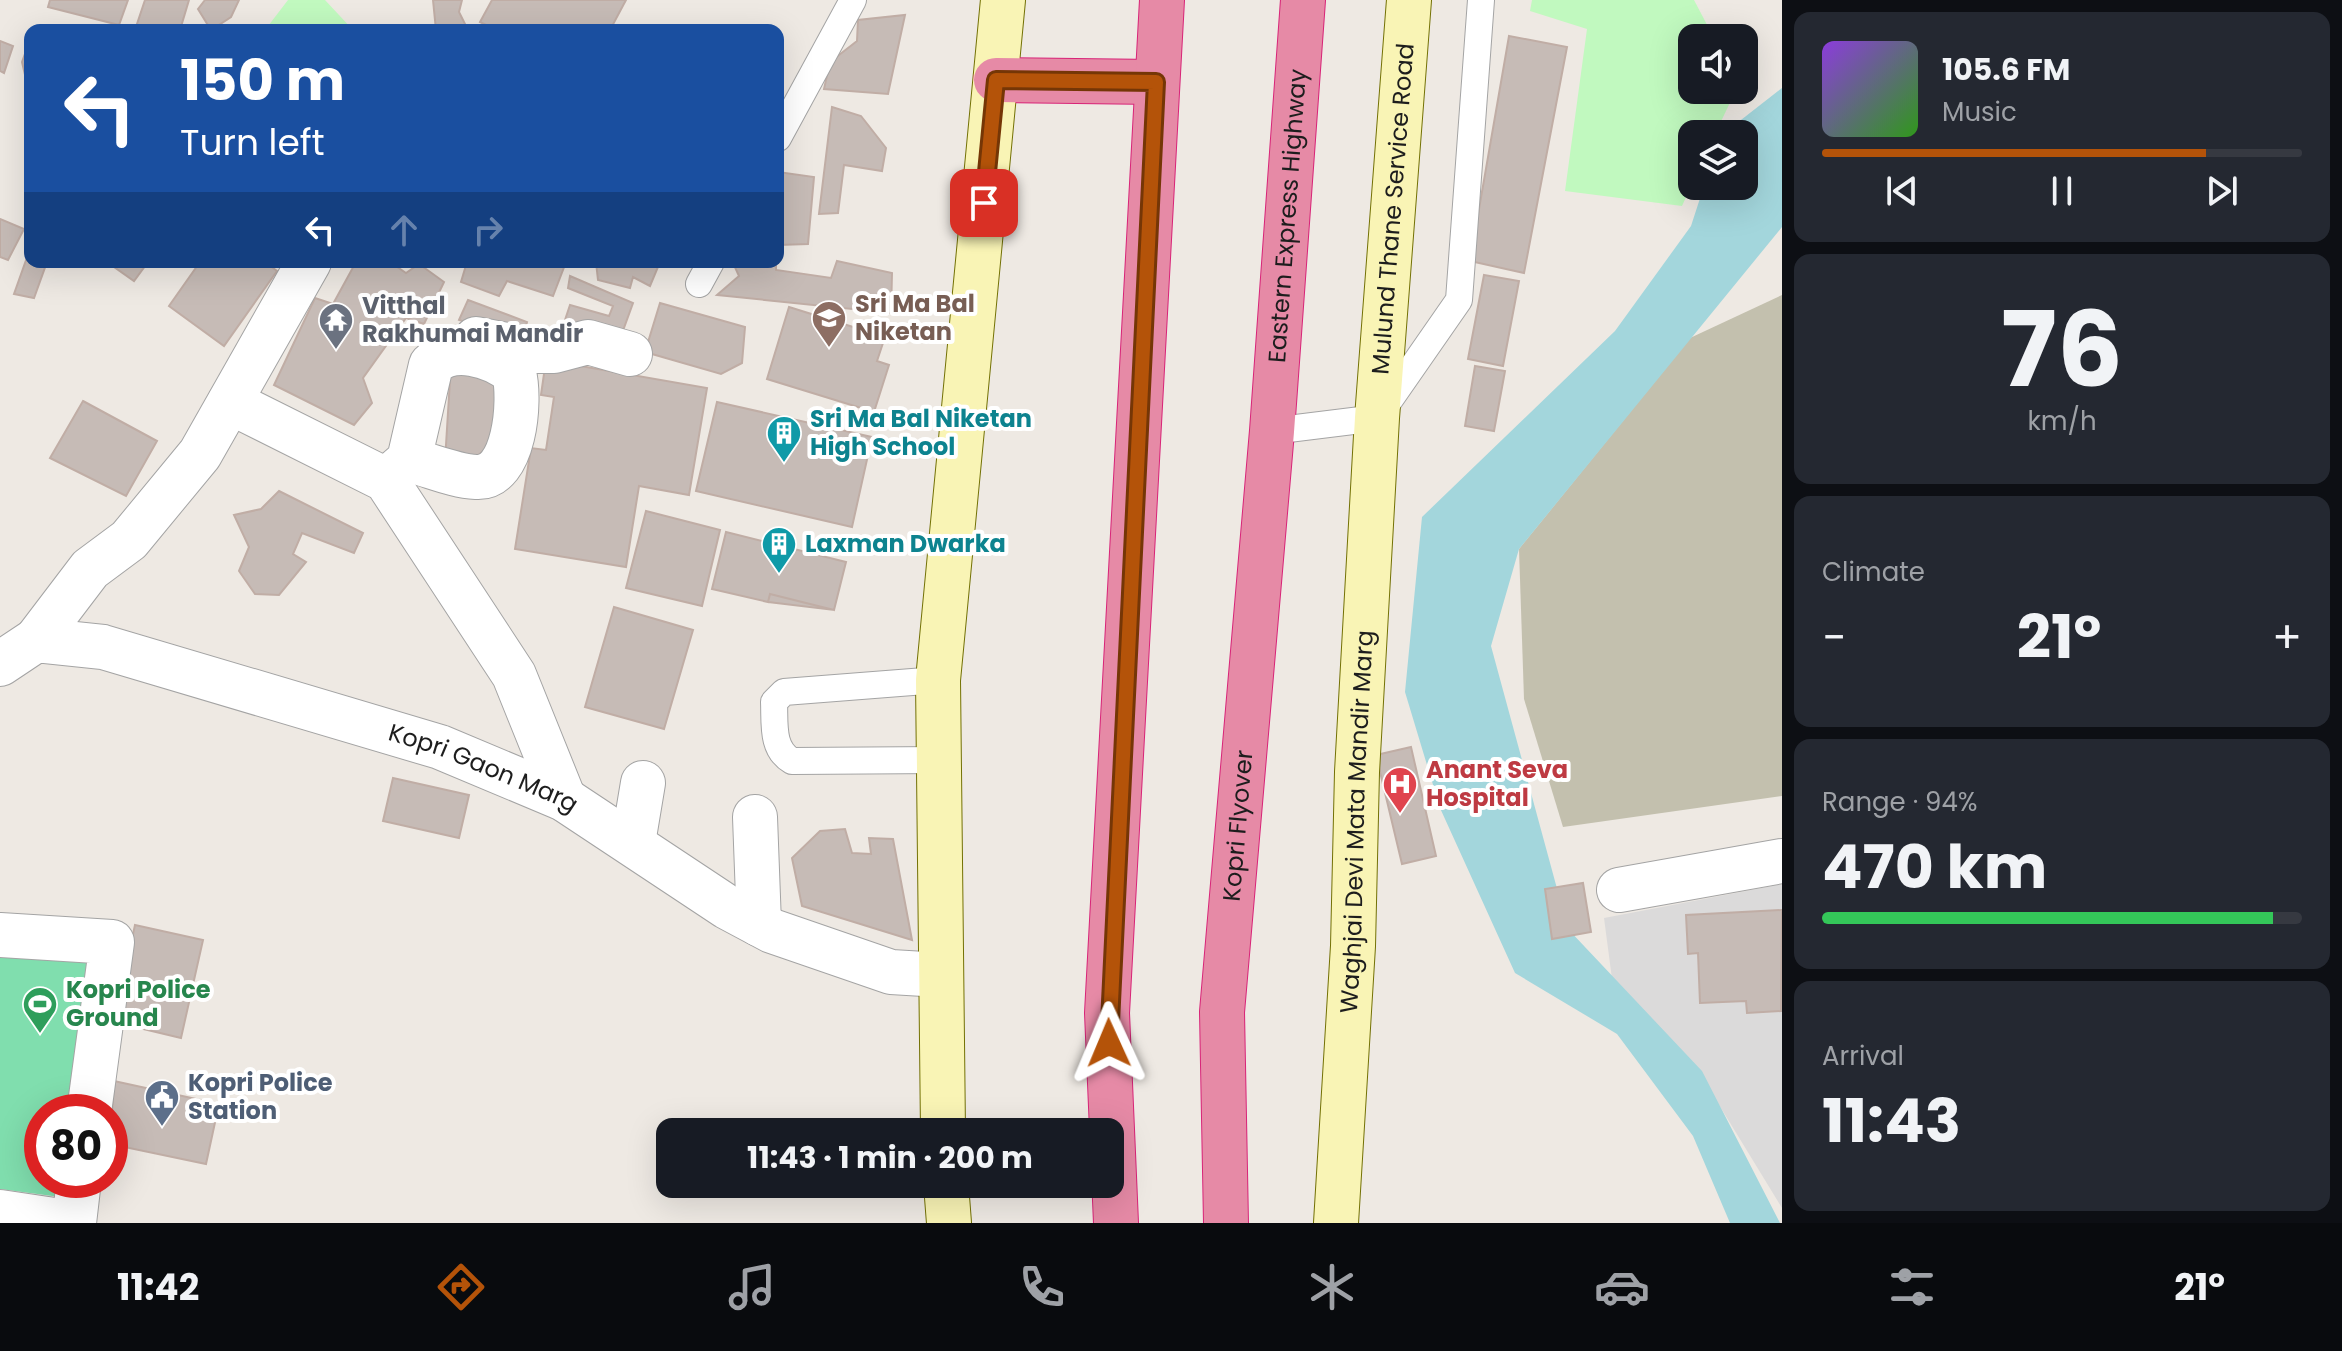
<!DOCTYPE html>
<html lang="en">
<head>
<meta charset="utf-8">
<style>
	body { margin:0; font-family:Poppins,sans-serif; background:#242831; color:#f1f3f6; height:100vh; display:flex; flex-direction:column; font-size:30px; white-space:nowrap }
	* { box-sizing:border-box; margin:0 }
	p { font-size:26px; color:#9ea1a6 }
	.icon { flex:none; width:44px; height:44px; fill:none; stroke:currentColor; stroke-width:2; stroke-linecap:round; stroke-linejoin:round }
	.map { position:relative; flex:1; overflow:hidden }
	.side { display:flex; flex-direction:column; gap:12px; padding:12px; background:#0d0f14; width:560px }
	.side>* { flex:none }
	.banner { position:absolute; left:24px; top:24px; width:760px; height:244px; border-radius:16px; box-shadow:0 8px 32px #0002; background:#1a4fa0; color:#fff; overflow:hidden }
	.buttons { position:absolute; left:1678px; top:24px; display:grid; gap:16px }
	.buttons a { display:grid; place-items:center; width:80px; height:80px; border-radius:16px; background:#171b24; box-shadow:0 8px 32px #0002; font-size:40px }
	.speed { position:absolute; left:24px; top:1094px; display:flex; gap:16px; font-size:40px; font-weight:700; text-align:center }
	.speed>* { display:grid; place-content:center; width:104px; height:104px; border-radius:50%; background:#171b24; box-shadow:0 8px 32px #0002; line-height:1 }
	.speed .limit { border:12px solid #d22; background:#fff; color:#111 }
	.pin { position:absolute; display:grid; place-items:center; width:68px; height:68px; color:#fff; margin:-34px; border-radius:16px; box-shadow:0 4px 12px #0006 }
	.me { position:absolute; width:88px; margin:-44px; rotate:359deg; stroke-linejoin:round; filter:drop-shadow(0 0 6px #0008) }
	.turn { display:flex; align-items:center; gap:28px; height:168px; padding:0 24px; font-size:36px }
	.turn .icon { width:104px; height:104px; stroke-width:2.5 }
	.turn b { display:block; font-size:56px; line-height:68px }
	.lanes { display:flex; align-items:center; height:76px; padding:0 24px; background:#0003; justify-content:center; gap:40px; direction:ltr }
	.lanes .off { opacity:.35 }
	.big { font-size:60px; font-weight:700; line-height:1.1 }
	.side .widget { flex:1; display:flex; flex-direction:column; justify-content:center; gap:12px; min-width:0; padding:0 28px; border-radius:16px; background:#242831 }
	.side .dial { align-items:center; gap:0 }
	.dial b { font-size:104px; line-height:1 }
	.song { display:flex; align-items:center; gap:24px }
	.cover { width:96px; height:96px; border-radius:12px; background:linear-gradient(135deg,hsl(270 70% 55%),hsl(110 70% 35%)) }
	.played { height:8px; border-radius:4px; background:linear-gradient(90deg,#b45309 80%,#363941 80%) }
	.keys { display:flex; justify-content:space-around; direction:ltr }
	.heat { display:flex; justify-content:space-between; align-items:center; font-size:44px; direction:ltr }
	.charge { height:12px; border-radius:6px; background:linear-gradient(90deg,#34c759 94%,#363941 0) }
	.trip { position:absolute; left:656px; top:1118px; width:468px; height:80px; border-radius:16px; background:#171b24; box-shadow:0 8px 32px #0002; font-weight:700; line-height:80px; text-align:center }
	.dock { display:flex; height:128px; justify-content:space-around; align-items:center; background:#090b0e; color:#9ea1a6 }
	.dock .icon { width:56px; height:56px }
	.dock .selected { color:#b45309 }
	.dock b { font-size:36px; color:#f1f3f6 }
	main { display:flex; flex:1; min-height:0 }
	.map>svg:first-child { display:block }
</style>
</head>
<body>
<main>
<div class="map">
<svg width="1782" height="1223" viewBox="0 0 1782 1223">
	<rect width="100%" height="100%" fill="#eee9e3"/>
	<path fill="#dbdada" d="M 1782,884 L 1782,1208 L 1713,1095 L 1616,1009 L 1604,918 Z"/>
	<path fill="#c3c0ae" d="M 1782,295 L 1782,796 L 1563,827 L 1524,699 L 1519,549 L 1690,338 Z"/>
	<path fill="#c1f9bf" d="M 288,0 L 325,0 L 353,30 L 265,30 Z
		M 1532,0 L 1694,0 L 1714,38 L 1692,38 L 1692,90 L 1736,90 L 1715,134 L 1692,134 L 1692,184 L 1682,206 L 1565,191 L 1587,29 L 1530,11 Z"/>
	<path fill="#80deae" d="M 0,950 L 90,957 L 71,1112 L 42,1112 L 42,1180 L 62,1180 L 60,1197 L 0,1189 Z"/>
	<path fill="#a3d6dc" d="M 1782,88 L 1782,227 L 1519,549 L 1491,646 L 1568,929 L 1702,1071 L 1780,1223 L 1730,1223 L 1693,1136 L 1617,1034 L 1515,973 L 1440,808 L 1405,692 L 1422,517 L 1615,331 L 1691,226 L 1704,186 L 1744,186 L 1744,134 L 1723,134 Z"/>
	<path fill="#c6bbb6" stroke="#c0ada5" stroke-width="2" d="M 50,0 L 128,0 L 119,25 L 48,7 Z
		M 145,0 L 189,0 L 180,30 L 135,30 Z
		M 205,0 L 239,0 L 231,17 L 211,30 L 198,9 Z
		M 433,0 L 462,0 L 459,12 L 468,30 L 436,30 Z
		M 492,0 L 626,0 L 610,30 L 496,30 L 480,22 Z
		M 905,15 L 888,94 L 824,89 L 830,62 L 857,41 L 858,20 Z
		M 1509,36 L 1567,47 L 1524,273 L 1470,261 Z
		M 30,40 L 30,96 L 22,62 Z
		M 0,41 L 13,46 L 4,73 L 0,71 Z
		M 832,107 L 861,116 L 886,148 L 882,171 L 844,165 L 838,213 L 819,214 Z
		M 778,172 L 814,177 L 808,244 L 778,245 Z
		M 0,219 L 24,229 L 8,260 L 0,257 Z
		M 30,249 L 30,262 L 47,262 L 34,298 L 14,294 Z
		M 837,261 L 892,273 L 891,313 L 717,295 L 739,276 L 734,265 L 737,262 L 776,262 L 776,270 L 831,278 Z
		M 107,262 L 148,262 L 134,281 Z
		M 200,262 L 265,262 L 277,271 L 224,346 L 169,306 Z
		M 356,262 L 390,262 L 406,273 L 419,264 L 444,282 L 424,324 L 406,318 L 363,378 L 372,403 L 354,425 L 274,385 L 315,298 L 333,304 Z
		M 467,262 L 566,262 L 553,296 L 507,281 L 499,296 L 461,282 Z
		M 596,262 L 660,262 L 650,286 L 633,277 L 630,288 L 598,280 Z
		M 1484,275 L 1519,281 L 1503,366 L 1468,359 Z
		M 570,276 L 633,303 L 621,336 L 564,323 L 570,305 L 609,316 L 613,306 L 568,288 Z
		M 468,300 L 527,322 L 522,341 L 459,320 Z
		M 660,303 L 745,327 L 742,363 L 721,374 L 645,352 Z
		M 789,307 L 885,337 L 877,361 L 889,365 L 874,412 L 767,379 Z
		M 546,360 L 707,388 L 689,495 L 639,486 L 626,567 L 515,549 L 531,448 L 546,450 L 554,397 L 541,395 Z
		M 451,364 L 497,385 L 493,435 L 487,448 L 471,461 L 445,461 Z
		M 1475,366 L 1505,371 L 1494,431 L 1465,426 Z
		M 83,401 L 157,441 L 126,496 L 50,458 Z
		M 717,402 L 872,437 L 852,527 L 696,491 Z
		M 279,491 L 363,533 L 354,553 L 302,533 L 293,554 L 306,562 L 279,595 L 255,594 L 239,571 L 249,547 L 234,515 L 261,509 Z
		M 646,511 L 720,530 L 702,606 L 626,588 Z
		M 726,532 L 846,562 L 834,610 L 770,594 L 768,602 L 712,589 Z
		M 726,532 L 846,562 L 834,610 L 768,602 L 712,589 Z
		M 614,607 L 693,630 L 664,729 L 585,707 Z
		M 1411,747 L 1436,856 L 1402,864 L 1376,755 Z
		M 393,778 L 469,795 L 459,838 L 383,821 Z
		M 845,829 L 852,853 L 871,854 L 869,838 L 893,839 L 912,940 L 802,906 L 792,858 L 820,831 Z
		M 1583,883 L 1591,932 L 1552,939 L 1545,889 Z
		M 1782,910 L 1781,1011 L 1747,1013 L 1746,1001 L 1700,1003 L 1698,953 L 1688,954 L 1686,915 Z
		M 135,925 L 203,940 L 181,1038 L 114,1022 Z
		M 114,1081 L 219,1104 L 206,1164 L 110,1144 Z"/>
	<g fill="none" stroke-linecap="round" stroke-linejoin="round">
		<g stroke="#a4a4a4" stroke-width="28">
			<path id="lane" d="M 778,138 L 853,0
				M 699,284 L 711,262
				M 1272,431 L 1377,418 L 1459,300 L 1481,0
				M 938,680 L 784,692 L 774,702 C 775,723 771,749 792,761 L 941,760"/>
		</g>
		<g stroke="#a4a4a4" stroke-width="46">
			<g id="street">
				<path d="M 476,339 L 536,351 L 554,351 L 588,342 L 630,354"/>
				<path d="M 230,402 L 386,480 L 514,675 L 564,799"/>
				<path d="M 386,480 L 409,460 L 431,365 C 452,343 492,355 514,373 C 521,400 515,480 476,477 C 454,476 430,465 409,460"/>
				<path d="M 36,640 L 90,569 L 129,540 L 200,454 L 309,262"/>
				<path id="s1" d="M 0,664 L 36,640 L 103,647 L 440,747 L 564,799 L 727,907 L 772,931 L 891,972 L 941,975"/>
				<path d="M 755,817 L 759,924"/>
				<path d="M 633,843 L 643,783"/>
				<path d="M 1619,890 L 1782,861"/>
				<path d="M 0,935 L 112,942 L 89,1112"/>
				<path d="M 0,1212 L 74,1223 L 79,1180"/>
			</g>
		</g>
		<g stroke="#737105" stroke-width="46">
			<g id="secondary">
				<path d="M 943,1132 L 938,680 L 1003,0"/>
				<path d="M 946,1184 L 949,1223"/>
				<path id="s2" d="M 1336,1223 L 1353,946 L 1357,772 L 1377,418 L 1409,0"/>
			</g>
		</g>
		<g stroke="#d82478" stroke-width="46">
			<g id="highway">
				<path d="M 996,80 L 1156,82"/>
				<path d="M 1116,1223 L 1107,1013 L 1162,0"/>
				<path id="s3" d="M 1226,1223 L 1222,1012 L 1272,431 L 1303,0"/>
			</g>
		</g>
		<use href="#lane" stroke="#fff" stroke-width="26"/>
		<use href="#street" stroke="#fff" stroke-width="44"/>
		<use href="#secondary" stroke="#f9f4b5" stroke-width="44"/>
		<use href="#highway" stroke="#e68aa6" stroke-width="44"/>
	</g>
	<g fill="none" stroke-linecap="round" stroke-linejoin="round">
		<g stroke="#753606" stroke-width="20">
			<path id="route" d="M 984,203 L 996,80 L 1156,82 L 1109,1043"/>
		</g>
		<use href="#route" stroke="#b45309" stroke-width="14"/>
	</g>
	<defs>
		<g id="school-pin" transform="scale(1.8)"><path d="M0 17L-7.5 6A9.5 9.5 0 1 1 7.5 6Z" fill="#8d6e63" stroke="#fff"/><path d="M0-5L7-2L0 1L-7-2ZM-4 1L0 2.5L4 1V4Q0 6-4 4Z" fill="#fff"/></g>
		<g id="temple-pin" transform="scale(1.8)"><path d="M0 17L-7.5 6A9.5 9.5 0 1 1 7.5 6Z" fill="#6b7280" stroke="#fff"/><path d="M0-6L5-2H3V0L6.5 2.5H4V6H1.5V3h-3V6H-4V2.5H-6.5L-3 0V-2H-5Z" fill="#fff"/></g>
		<g id="building-pin" transform="scale(1.8)"><path d="M0 17L-7.5 6A9.5 9.5 0 1 1 7.5 6Z" fill="#0f9aa8" stroke="#fff"/><path d="M-4-6H4V6H1V3H-1V6H-4ZM-2.5-4.3h1.7v1.8h-1.7ZM.8-4.3h1.7v1.8H.8ZM-2.5-1h1.7V.8h-1.7ZM.8-1h1.7V.8H.8Z" fill="#fff"/></g>
		<g id="hospital-pin" transform="scale(1.8)"><path d="M0 17L-7.5 6A9.5 9.5 0 1 1 7.5 6Z" fill="#e0444e" stroke="#fff"/><path d="M-5-5h3v3.5h4V-5h3V5h-3V1.5h-4V5h-3Z" fill="#fff"/></g>
		<g id="stadium-pin" transform="scale(1.8)"><path d="M0 17L-7.5 6A9.5 9.5 0 1 1 7.5 6Z" fill="#2e9e5b" stroke="#fff"/><path d="M0-5a6.5 5 0 1 0 0 10a6.5 5 0 1 0 0-10ZM-3.5-1.8h7v3.6h-7Z" fill="#fff"/></g>
		<g id="civic-pin" transform="scale(1.8)"><path d="M0 17L-7.5 6A9.5 9.5 0 1 1 7.5 6Z" fill="#5c6f8a" stroke="#fff"/><path d="M-.6-6.5H3V-4.5H.6V-3L4-1V1h2V6H-6V1h2V-1L-.6-3ZM-1.2 2.5V6h2.4V2.5Z" fill="#fff"/></g>
	</defs>
	<g fill-rule="evenodd">
		<use href="#school-pin" x="829" y="318"/>
		<use href="#temple-pin" x="336" y="320"/>
		<use href="#building-pin" x="784" y="433"/>
		<use href="#building-pin" x="779" y="544"/>
		<use href="#hospital-pin" x="1400" y="784"/>
		<use href="#stadium-pin" x="40" y="1004"/>
		<use href="#civic-pin" x="162" y="1097"/>
	</g>
	<g text-anchor="middle" stroke-width="8" stroke-linejoin="round" paint-order="stroke">
		<g font-size="24" fill="#1d1d1d" stroke="#fff">
			<text dy="8" stroke="none"><textPath href="#s2" startOffset="1016">Mulund Thane Service Road</textPath></text>
			<text dy="8" stroke="none"><textPath href="#s3" startOffset="1010">Eastern Express Highway</textPath></text>
			<text dy="8" stroke="none"><textPath href="#s1" startOffset="510">Kopri Gaon Marg</textPath></text>
			<text dy="8" stroke="none"><textPath href="#s2" startOffset="402">Waghjai Devi Mata Mandir Marg</textPath></text>
			<text dy="8" stroke="none"><textPath href="#s3" startOffset="398">Kopri Flyover</textPath></text>
		</g>
		<g font-size="24" font-weight="bold" fill="#785e54" stroke="#fff" text-anchor="start">
			<text x="855" y="312">Sri Ma Bal<tspan x="855" dy="28">Niketan</tspan></text>
		</g>
		<g font-size="24" font-weight="bold" fill="#5b616d" stroke="#fff" text-anchor="start">
			<text x="362" y="314">Vitthal<tspan x="362" dy="28">Rakhumai Mandir</tspan></text>
		</g>
		<g font-size="24" font-weight="bold" fill="#0d838f" stroke="#fff" text-anchor="start">
			<text x="810" y="427">Sri Ma Bal Niketan<tspan x="810" dy="28">High School</tspan></text>
			<text x="805" y="552">Laxman Dwarka</text>
		</g>
		<g font-size="24" font-weight="bold" fill="#be3a42" stroke="#fff" text-anchor="start">
			<text x="1426" y="778">Anant Seva<tspan x="1426" dy="28">Hospital</tspan></text>
		</g>
		<g font-size="24" font-weight="bold" fill="#27864d" stroke="#fff" text-anchor="start">
			<text x="66" y="998">Kopri Police<tspan x="66" dy="28">Ground</tspan></text>
		</g>
		<g font-size="24" font-weight="bold" fill="#4e5e75" stroke="#fff" text-anchor="start">
			<text x="188" y="1091">Kopri Police<tspan x="188" dy="28">Station</tspan></text>
		</g>
	</g>
</svg>
<div class="buttons">
<a><svg class="icon" aria-label="sound" viewBox="0 0 24 24"><path d="M4 9h4l5-4v14l-5-4H4zM17 9q2 3 0 6"/></svg></a>
<a><svg class="icon" aria-label="layers" viewBox="0 0 24 24"><path d="M12 4l9 5-9 5-9-5zM3 14l9 5 9-5"/></svg></a>
</div>
<div class="speed"><div class="limit">80</div></div>
<div class="pin" style="left:984px;top:203px;background:#d93025"><svg class="icon" aria-label="arrive" viewBox="0 0 24 24"><path d="M6 21V4h12l-3 4 3 4H6"/></svg></div>
<svg class="me" style="left:1109px;top:1043px" viewBox="-20 -20 40 40"><path d="M0-17L14 15 0 8-14 15z" fill="#b45309" stroke="#fff" stroke-width="4"/></svg>
<div class="trip">11:43 · 1 min · 200 m</div>
<div class="banner">
<div class="turn"><svg class="icon" aria-label="left" viewBox="0 0 24 24"><path d="M17 20v-9H6M10 6l-5 5 5 5"/></svg><div><b>150 m</b>Turn left</div></div>
<div class="lanes"><svg class="icon" aria-label="left" viewBox="0 0 24 24"><path d="M17 20v-9H6M10 6l-5 5 5 5"/></svg><svg class="icon off" aria-label="ahead" viewBox="0 0 24 24"><path d="M12 20V5M6 11l6-6 6 6"/></svg><svg class="icon off" aria-label="right" viewBox="0 0 24 24"><path d="M7 20v-9h11M14 6l5 5-5 5"/></svg></div>
</div>
</div>
<section class="side">
<div class="widget">
<div class="song"><i class="cover"></i><div><b>105.6 FM</b><p>Music</p></div></div>
<div class="played"></div>
<div class="keys"><svg class="icon" aria-label="previous" viewBox="0 0 24 24"><path d="M18 5L8 12l10 7zM5 5v14"/></svg><svg class="icon" aria-label="pause" viewBox="0 0 24 24"><path d="M8 5v14M16 5v14"/></svg><svg class="icon" aria-label="next" viewBox="0 0 24 24"><path d="M6 5l10 7-10 7zM19 5v14"/></svg></div>
</div>
<div class="widget dial"><b>76</b><p>km/h</p></div>
<div class="widget"><p>Climate</p>
<div class="heat"><a>−</a><b class="big">21°</b><a>+</a></div>
</div>
<div class="widget"><p>Range · 94%</p><b class="big">470 km</b><div class="charge"></div></div>
<div class="widget"><p>Arrival</p><b class="big">11:43</b></div>
</section>
</main>
<nav class="dock">
<b>11:42</b>
<svg class="icon selected" aria-label="directions" viewBox="0 0 24 24"><path d="M12 3l9 9-9 9-9-9zM9 14v-3h6M13 9l2 2-2 2"/></svg>
<svg class="icon" aria-label="music" viewBox="0 0 24 24"><path d="M9 18V5l10-2v13"/><circle cx="6" cy="18" r="3"/><circle cx="16" cy="16" r="3"/></svg>
<svg class="icon" aria-label="phone" viewBox="0 0 24 24"><path d="M5 4h4l2 5-3 2q2 4 5 5l2-3 5 2v4C11 20 4 13 5 4z"/></svg>
<svg class="icon" aria-label="climate" viewBox="0 0 24 24"><path d="M12 3v18M4 7l16 10M4 17L20 7"/></svg>
<svg class="icon" aria-label="car" viewBox="0 0 24 24"><path d="M5 17H2v-5l4-1 3-4h7l3 4 3 1v5h-3M9 17h6M6 11h13"/><circle cx="7" cy="17" r="2"/><circle cx="17" cy="17" r="2"/></svg>
<svg class="icon" aria-label="filters" viewBox="0 0 24 24"><path d="M4 7h16M4 17h16"/><circle cx="9" cy="7" r="2"/><circle cx="15" cy="17" r="2"/></svg>
<b>21°</b>
</nav>
</body>
</html>
